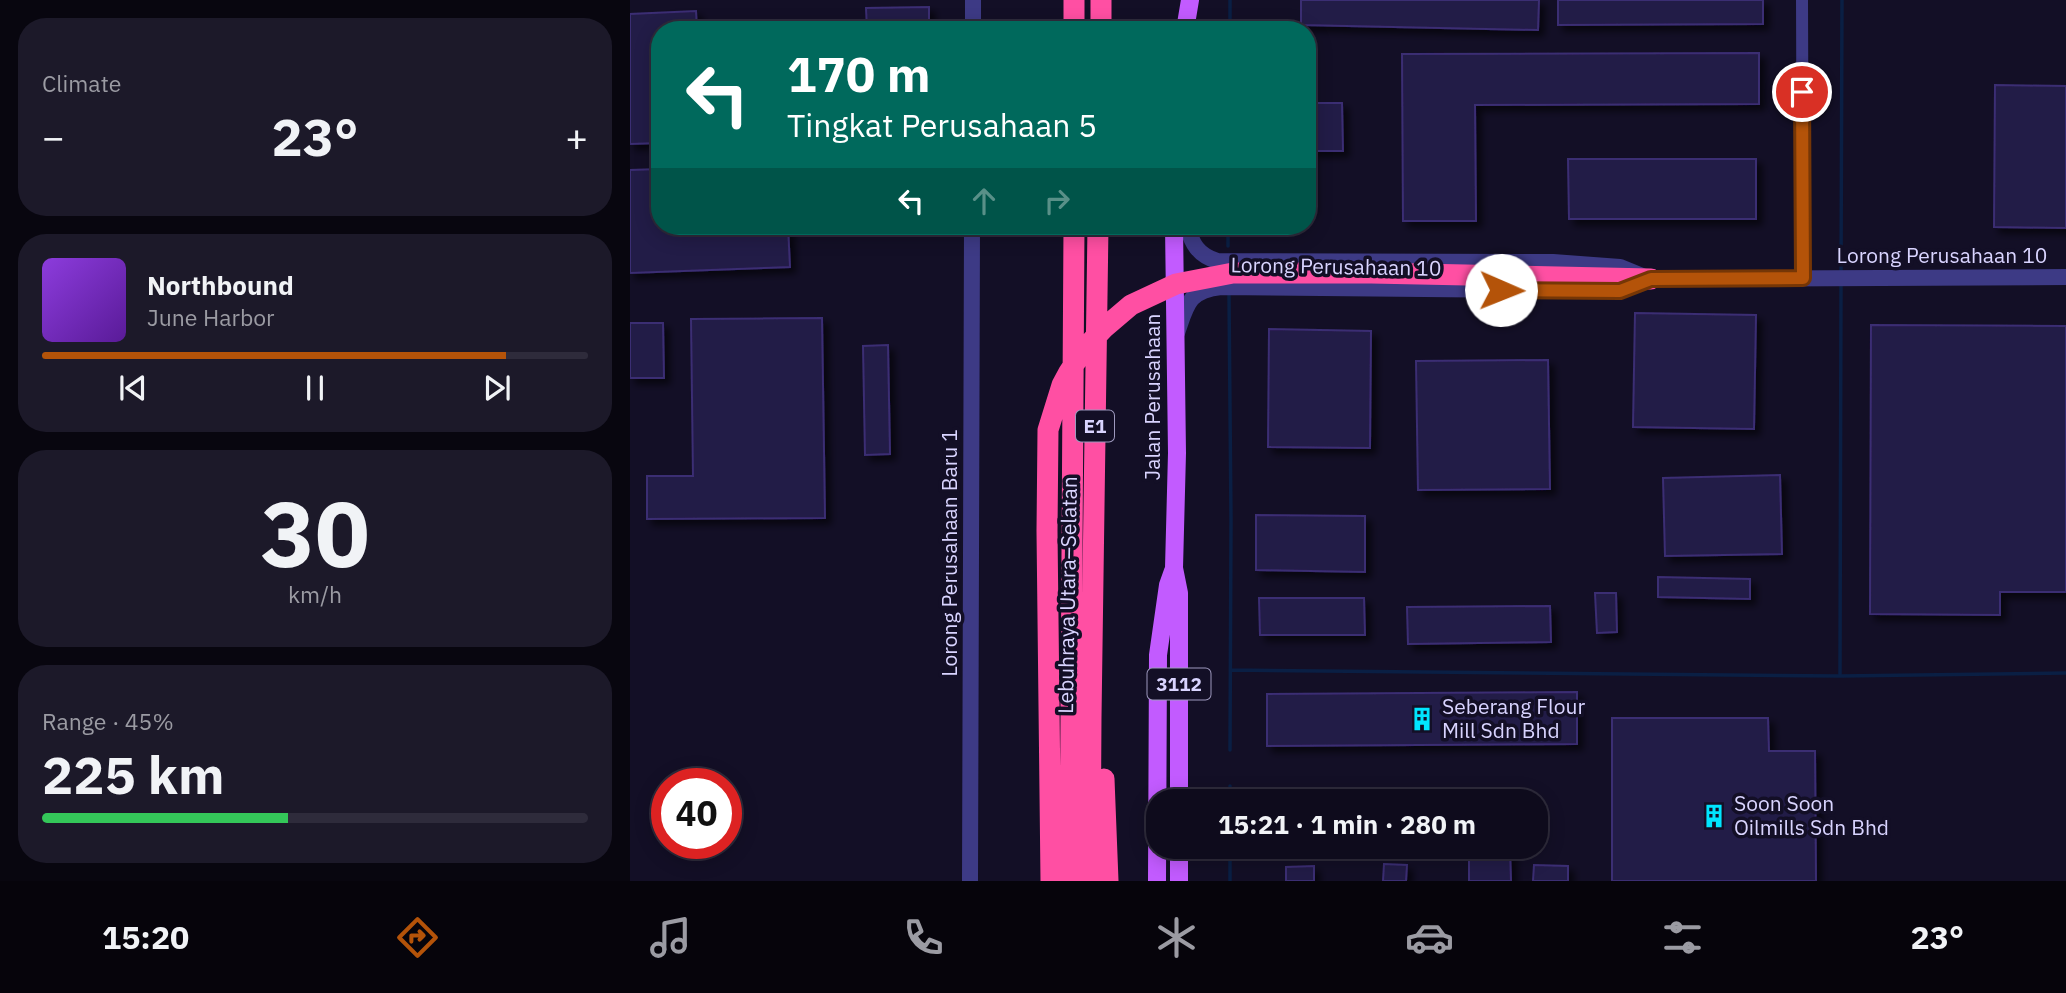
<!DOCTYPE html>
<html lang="en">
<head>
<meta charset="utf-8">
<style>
	body { margin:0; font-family:"IBM Plex Sans",sans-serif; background:#1c1929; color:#f1f3f6; height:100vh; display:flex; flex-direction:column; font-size:26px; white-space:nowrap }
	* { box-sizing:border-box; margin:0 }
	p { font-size:23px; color:#9b9ba3 }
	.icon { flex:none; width:38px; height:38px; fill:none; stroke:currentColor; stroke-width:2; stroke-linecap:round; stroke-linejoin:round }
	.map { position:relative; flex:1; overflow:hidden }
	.sheet { display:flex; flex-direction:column; gap:18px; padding:18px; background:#08060f; width:630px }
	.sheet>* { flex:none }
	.hud { position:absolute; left:21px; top:21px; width:665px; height:214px; border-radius:28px; box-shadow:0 4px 18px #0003,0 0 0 2px #2e2b3b; background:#00695c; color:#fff; overflow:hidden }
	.speed { position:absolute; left:21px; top:768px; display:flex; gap:14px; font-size:35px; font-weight:700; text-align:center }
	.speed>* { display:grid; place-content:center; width:91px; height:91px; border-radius:50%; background:#0e0b1c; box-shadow:0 4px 18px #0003,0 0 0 2px #2e2b3b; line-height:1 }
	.speed .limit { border:10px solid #d22; background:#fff; color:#111 }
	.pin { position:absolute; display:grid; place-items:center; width:60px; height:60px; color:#fff; margin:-30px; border:4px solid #fff; border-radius:50%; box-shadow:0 2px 7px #0007 }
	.me { position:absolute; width:77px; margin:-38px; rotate:91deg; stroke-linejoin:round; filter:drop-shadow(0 0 5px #0008) }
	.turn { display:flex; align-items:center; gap:24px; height:147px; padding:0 21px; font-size:32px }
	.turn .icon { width:91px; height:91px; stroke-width:2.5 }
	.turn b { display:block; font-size:49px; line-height:60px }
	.lanes { display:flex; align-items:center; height:66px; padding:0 21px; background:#0003; justify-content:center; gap:35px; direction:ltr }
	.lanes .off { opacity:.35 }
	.big { font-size:52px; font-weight:800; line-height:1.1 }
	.sheet .tile { flex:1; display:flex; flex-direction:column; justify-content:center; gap:10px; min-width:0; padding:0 24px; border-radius:28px; background:#1c1929 }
	.sheet .dial { align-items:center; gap:0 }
	.dial b { font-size:91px; line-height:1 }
	.song { display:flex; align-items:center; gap:21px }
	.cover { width:84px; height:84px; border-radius:10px; background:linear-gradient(135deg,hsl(270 70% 55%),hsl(270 70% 35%)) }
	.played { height:7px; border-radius:4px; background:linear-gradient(90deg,#b45309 85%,#2e2b3b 85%) }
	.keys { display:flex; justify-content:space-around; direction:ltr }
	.heat { display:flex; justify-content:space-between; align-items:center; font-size:38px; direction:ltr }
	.charge { height:10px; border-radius:5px; background:linear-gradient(90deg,#34c759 45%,#2e2b3b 0) }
	.trip { position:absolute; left:516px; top:789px; width:402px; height:70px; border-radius:28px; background:#0e0b1c; box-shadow:0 4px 18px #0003,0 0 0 2px #2e2b3b; font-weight:800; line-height:70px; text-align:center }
	.tabs { display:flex; height:112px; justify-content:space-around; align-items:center; background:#06040b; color:#9b9ba3 }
	.tabs .icon { width:49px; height:49px }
	.tabs .active { color:#b45309 }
	.tabs b { font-size:32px; color:#f1f3f6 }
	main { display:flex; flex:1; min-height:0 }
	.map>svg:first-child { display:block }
</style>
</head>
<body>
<main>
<section class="sheet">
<div class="tile"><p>Climate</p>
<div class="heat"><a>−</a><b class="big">23°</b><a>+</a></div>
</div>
<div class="tile">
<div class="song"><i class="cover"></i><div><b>Northbound</b><p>June Harbor</p></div></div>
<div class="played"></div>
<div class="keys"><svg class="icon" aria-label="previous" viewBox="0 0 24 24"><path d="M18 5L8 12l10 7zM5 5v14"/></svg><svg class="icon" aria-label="pause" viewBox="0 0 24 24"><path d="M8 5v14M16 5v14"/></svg><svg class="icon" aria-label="next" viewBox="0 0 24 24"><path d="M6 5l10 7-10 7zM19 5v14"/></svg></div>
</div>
<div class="tile dial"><b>30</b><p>km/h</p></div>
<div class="tile"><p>Range · 45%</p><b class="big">225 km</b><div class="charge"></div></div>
</section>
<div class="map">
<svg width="1436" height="881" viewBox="0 0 1436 881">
	<defs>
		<filter id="shadow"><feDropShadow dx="5.5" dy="5.5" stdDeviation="3.5" flood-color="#0009"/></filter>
	</defs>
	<rect width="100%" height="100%" fill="#130f26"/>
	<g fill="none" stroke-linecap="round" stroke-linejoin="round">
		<path stroke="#0a1f44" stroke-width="3.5" d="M 600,30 L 600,0
			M 598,246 L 598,226
			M 1211,274 L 1212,0
			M 599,295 L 601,520 L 600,750
			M 601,670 L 1210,676 L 1436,673
			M 1210,676 L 1211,282
			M 600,802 L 600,786
			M 600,881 L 600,847"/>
	</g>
	<path fill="#241b47" stroke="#3b2d73" stroke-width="2" filter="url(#shadow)" d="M 671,0 L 909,0 L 908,30 L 671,25 Z
		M 928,0 L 1133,0 L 1133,24 L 928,25 Z
		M 299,7 L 299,30 L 237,30 L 236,8 Z
		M 66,11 L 67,30 L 30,30 L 30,143 L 0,144 L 0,14 Z
		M 1129,53 L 1129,104 L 845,105 L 846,221 L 773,221 L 772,54 Z
		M 1365,85 L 1436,86 L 1436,228 L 1364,227 Z
		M 677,103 L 712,103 L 713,151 L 680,151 L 680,209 L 677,209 Z
		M 938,159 L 1126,159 L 1126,219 L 939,219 Z
		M 30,169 L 30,226 L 158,226 L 160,267 L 0,273 L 0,170 Z
		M 1005,313 L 1126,315 L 1124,429 L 1003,427 Z
		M 192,318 L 195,518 L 17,519 L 17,476 L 63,476 L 61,319 Z
		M 0,323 L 33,323 L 34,378 L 0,378 Z
		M 1241,325 L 1436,326 L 1436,592 L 1370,592 L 1370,615 L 1240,614 Z
		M 639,329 L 741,331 L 740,448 L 638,447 Z
		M 258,345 L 260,454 L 235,455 L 233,346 Z
		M 918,360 L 920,489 L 788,490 L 786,361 Z
		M 1150,475 L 1152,554 L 1035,556 L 1033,478 Z
		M 626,515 L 735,516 L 735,572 L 626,570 Z
		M 1028,577 L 1120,579 L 1120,599 L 1028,597 Z
		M 965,593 L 986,593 L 987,632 L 967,633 Z
		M 629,598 L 734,598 L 735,635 L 630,635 Z
		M 920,606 L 921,642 L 778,644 L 777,607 Z
		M 947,692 L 947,744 L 637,746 L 637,694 Z
		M 982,718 L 1138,718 L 1139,751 L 1185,751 L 1186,881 L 982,881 Z
		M 880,849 L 881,881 L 839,881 L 839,850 Z
		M 754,864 L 777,865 L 776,881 L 753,881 Z
		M 904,865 L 938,866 L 938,881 L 903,881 Z
		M 684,866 L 684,881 L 656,881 L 656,867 Z"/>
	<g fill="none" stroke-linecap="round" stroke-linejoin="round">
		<path stroke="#3d3a85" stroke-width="12" d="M 1172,0 L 1173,278"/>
		<path stroke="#3d3a85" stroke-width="16" d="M 343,30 L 343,0
			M 557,226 C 562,244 568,255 587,261 L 923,262 L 990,267 L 1012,276
			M 547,333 C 557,304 558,291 591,287 L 990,291 L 1021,279 L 1436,277
			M 340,881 L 342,226"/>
		<path stroke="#c25bff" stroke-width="18" d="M 555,30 L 560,0
			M 544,226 L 547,453 L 544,568 L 549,593 L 549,802
			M 527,881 L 528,655 L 538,585 L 543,571
			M 549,881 L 549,847"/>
		<path stroke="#ff4fa3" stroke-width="21" d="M 444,30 L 444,0
			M 471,30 L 471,0
			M 474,779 L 478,881
			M 421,881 L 417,531 L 418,430 L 432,385 L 439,372 L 455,348 L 474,328 L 501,305 L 546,284 L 603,273 L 741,273 L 1021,279
			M 440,881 L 444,226
			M 460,881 L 461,717 L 468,226"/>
	</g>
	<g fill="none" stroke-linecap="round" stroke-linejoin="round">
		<g stroke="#753606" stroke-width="18">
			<path id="route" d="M 871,290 L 990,291 L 1021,279 L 1173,278 L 1172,92"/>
		</g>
		<use href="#route" stroke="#b45309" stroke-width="12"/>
	</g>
	<defs>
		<g id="building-bare" transform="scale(1.89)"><path d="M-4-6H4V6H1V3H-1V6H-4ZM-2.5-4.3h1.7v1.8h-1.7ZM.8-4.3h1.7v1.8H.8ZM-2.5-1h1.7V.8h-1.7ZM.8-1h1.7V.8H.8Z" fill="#00e5ff" stroke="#130f26" stroke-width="2.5" paint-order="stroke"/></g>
	</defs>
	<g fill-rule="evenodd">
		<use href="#building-bare" x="792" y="719"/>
		<use href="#building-bare" x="1084" y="816"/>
	</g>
	<g text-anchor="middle" stroke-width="7" stroke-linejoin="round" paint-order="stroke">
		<g fill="#130f26" stroke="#9e99be" stroke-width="2">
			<rect x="446" y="410.5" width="38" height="31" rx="5"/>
			<rect x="517.5" y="668.5" width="63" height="31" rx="5"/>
		</g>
		<g font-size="19" font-weight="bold" fill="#d9d4ff">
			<text x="465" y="433">E1</text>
			<text x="549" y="691">3112</text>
		</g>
		<g font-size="21" fill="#d9d4ff" stroke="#130f26">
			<text x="1312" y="263">Lorong Perusahaan 10</text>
			<text transform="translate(706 267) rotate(1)" y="7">Lorong Perusahaan 10</text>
			<text transform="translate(523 397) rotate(-90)" y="7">Jalan Perusahaan</text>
			<text transform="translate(320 553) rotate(-90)" y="7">Lorong Perusahaan Baru 1</text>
			<text transform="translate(438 595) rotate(-89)" y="7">Lebuhraya Utara–Selatan</text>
		</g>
		<g font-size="21" fill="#d9d4ff" stroke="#130f26" text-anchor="start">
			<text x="812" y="714">Seberang Flour<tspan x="812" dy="24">Mill Sdn Bhd</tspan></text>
			<text x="1104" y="811">Soon Soon<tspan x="1104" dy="24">Oilmills Sdn Bhd</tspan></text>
		</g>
	</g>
</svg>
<div class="speed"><div class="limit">40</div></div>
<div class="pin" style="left:1172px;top:92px;background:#d93025"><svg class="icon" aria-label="arrive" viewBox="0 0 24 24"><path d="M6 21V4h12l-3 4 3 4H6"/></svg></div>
<svg class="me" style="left:871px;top:290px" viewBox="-20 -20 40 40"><circle r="19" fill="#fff"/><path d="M0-13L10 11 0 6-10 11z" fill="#b45309"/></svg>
<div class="trip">15:21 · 1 min · 280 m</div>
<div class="hud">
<div class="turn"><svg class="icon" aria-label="left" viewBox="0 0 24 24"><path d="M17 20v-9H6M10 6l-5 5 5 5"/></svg><div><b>170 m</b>Tingkat Perusahaan 5</div></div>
<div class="lanes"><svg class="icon" aria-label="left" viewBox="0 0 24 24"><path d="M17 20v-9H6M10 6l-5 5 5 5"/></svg><svg class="icon off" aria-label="ahead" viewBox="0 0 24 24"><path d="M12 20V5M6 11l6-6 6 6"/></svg><svg class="icon off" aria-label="right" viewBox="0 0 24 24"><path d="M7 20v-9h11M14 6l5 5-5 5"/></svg></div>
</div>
</div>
</main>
<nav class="tabs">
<b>15:20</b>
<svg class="icon active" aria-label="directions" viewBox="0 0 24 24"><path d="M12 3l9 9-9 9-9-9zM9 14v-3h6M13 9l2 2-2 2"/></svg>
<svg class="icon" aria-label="music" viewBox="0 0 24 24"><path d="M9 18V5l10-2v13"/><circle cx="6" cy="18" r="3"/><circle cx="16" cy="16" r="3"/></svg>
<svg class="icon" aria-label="phone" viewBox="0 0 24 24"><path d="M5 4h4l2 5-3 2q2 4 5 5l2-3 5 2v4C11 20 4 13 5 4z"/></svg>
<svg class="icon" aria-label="climate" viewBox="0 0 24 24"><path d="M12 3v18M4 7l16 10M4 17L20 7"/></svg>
<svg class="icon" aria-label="car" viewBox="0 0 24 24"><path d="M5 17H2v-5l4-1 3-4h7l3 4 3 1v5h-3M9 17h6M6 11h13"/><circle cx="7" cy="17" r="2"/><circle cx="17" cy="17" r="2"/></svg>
<svg class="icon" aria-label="filters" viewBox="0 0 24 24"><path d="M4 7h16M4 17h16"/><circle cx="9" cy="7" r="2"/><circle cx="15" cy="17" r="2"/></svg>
<b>23°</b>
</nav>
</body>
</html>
